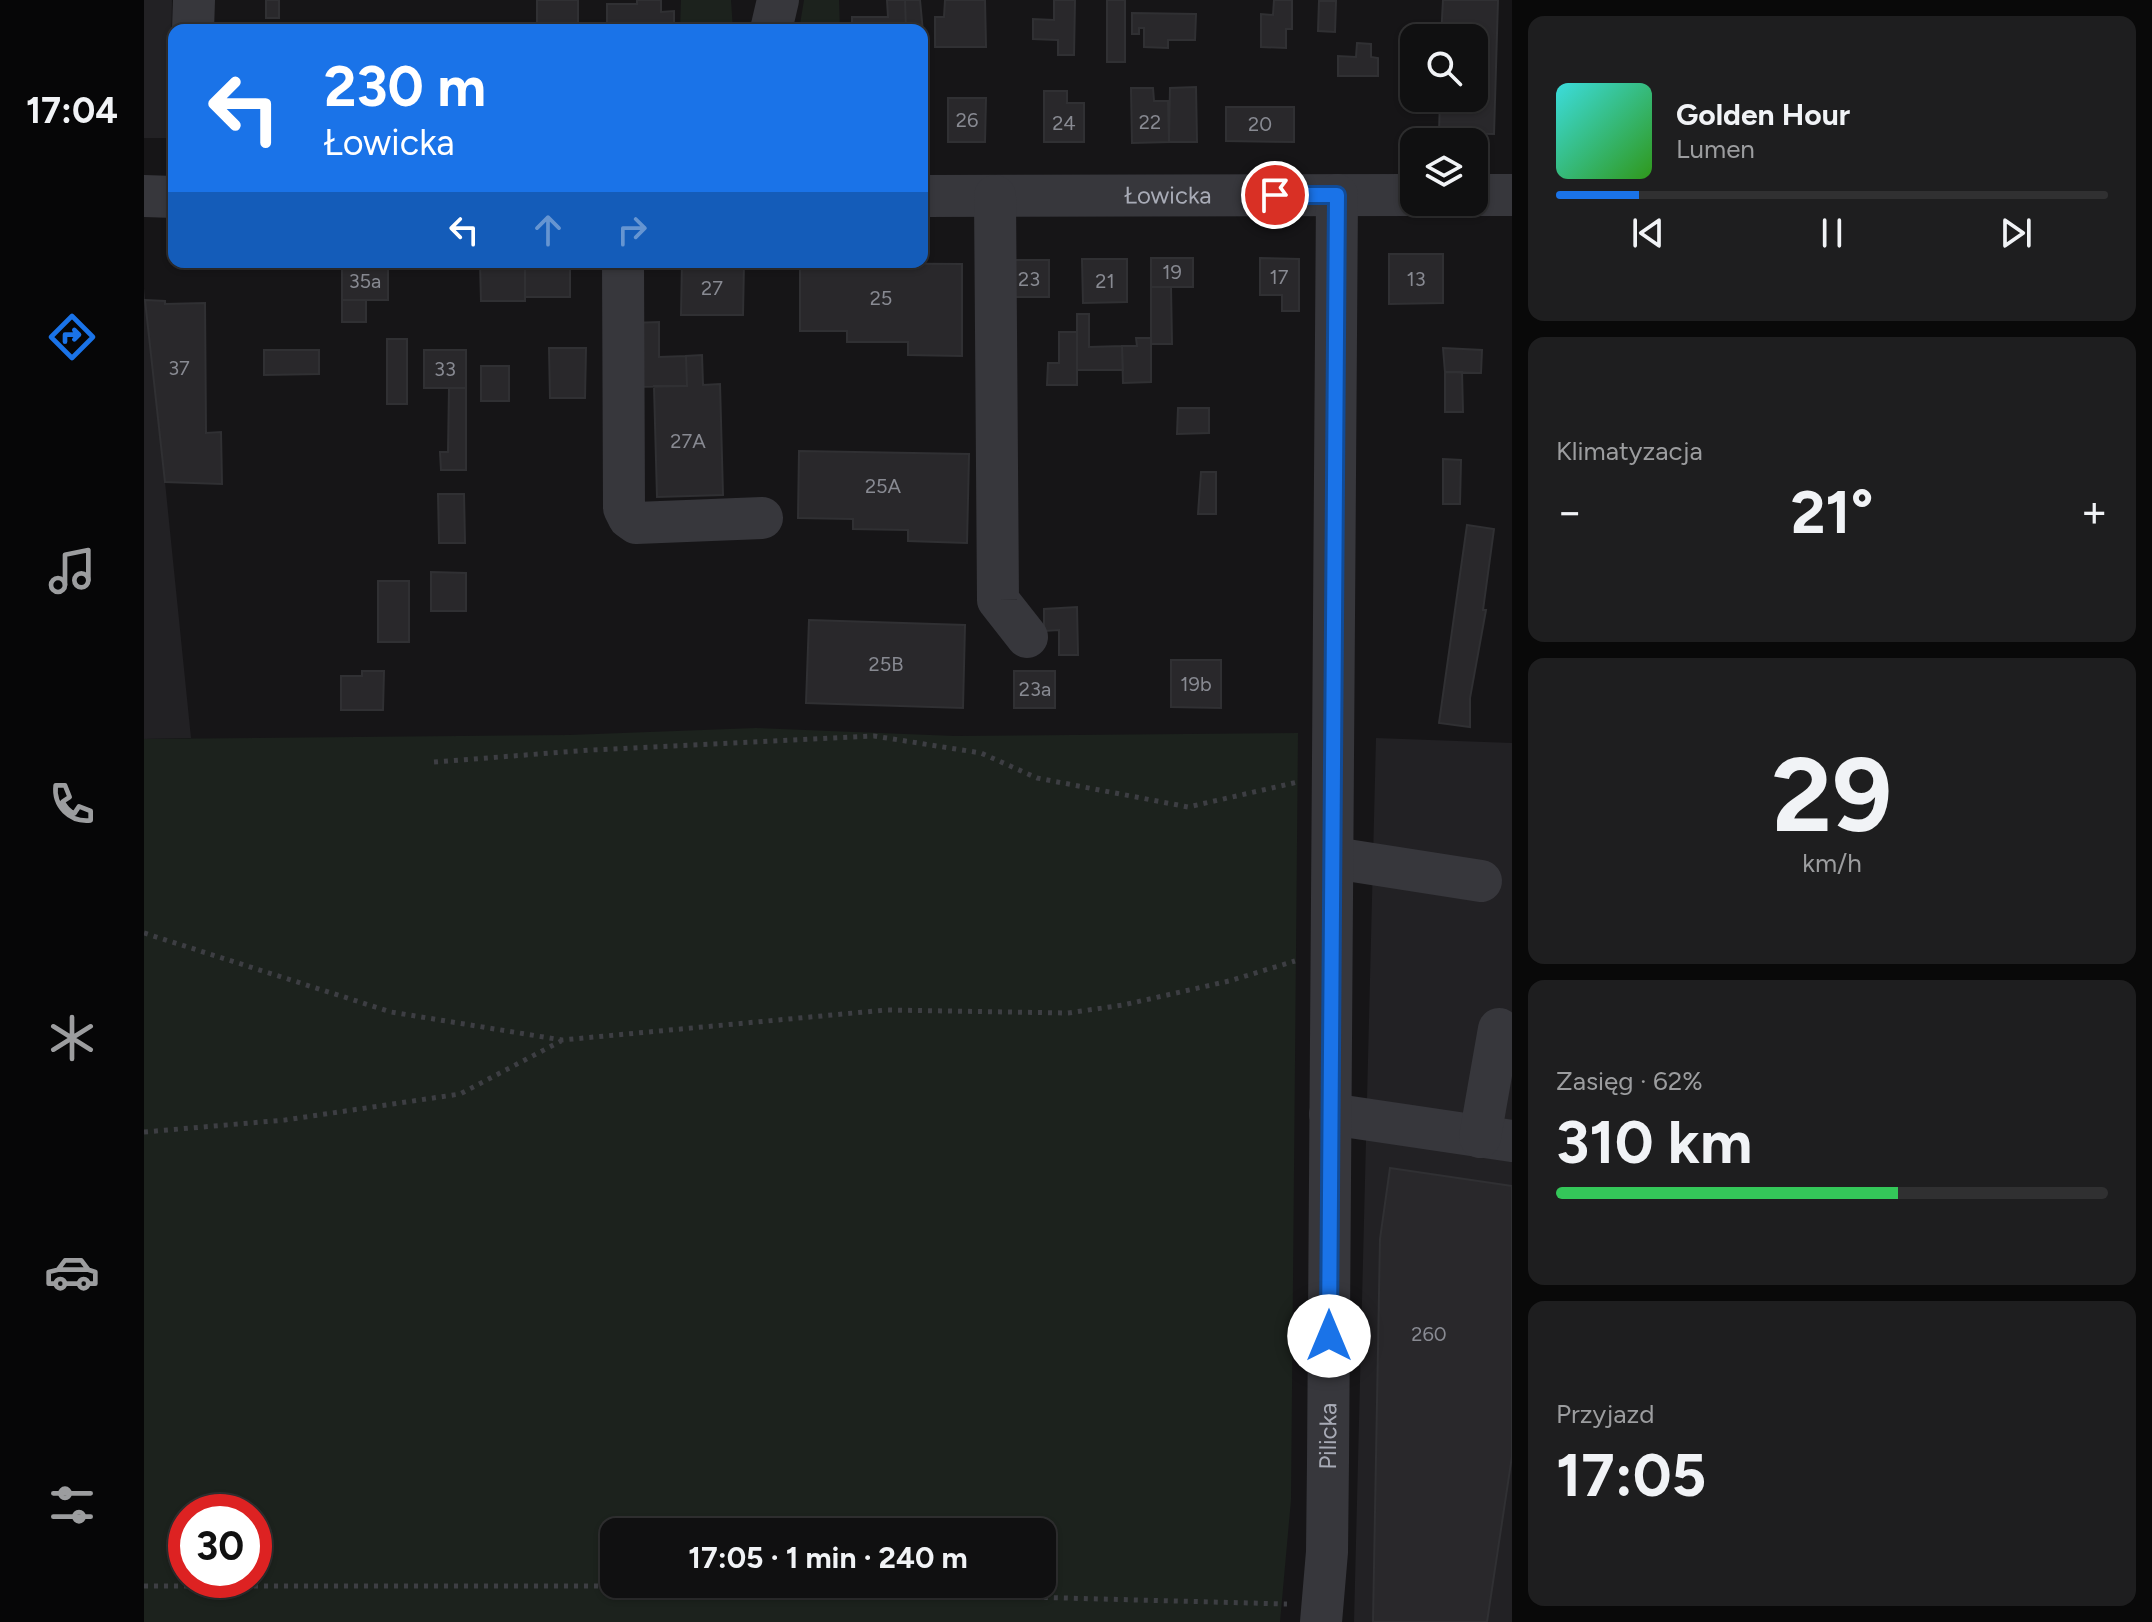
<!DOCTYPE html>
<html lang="pl">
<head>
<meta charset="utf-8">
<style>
	body { margin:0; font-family:Figtree,sans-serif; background:#1e1e1f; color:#f1f3f6; height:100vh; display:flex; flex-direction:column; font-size:30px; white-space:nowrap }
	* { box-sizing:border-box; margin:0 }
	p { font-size:26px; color:#9c9d9f }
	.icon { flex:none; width:44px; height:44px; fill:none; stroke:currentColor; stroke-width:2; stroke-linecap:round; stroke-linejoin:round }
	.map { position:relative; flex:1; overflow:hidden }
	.drawer { display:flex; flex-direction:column; gap:16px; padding:16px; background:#090909; width:640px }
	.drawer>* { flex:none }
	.hud { position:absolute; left:24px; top:24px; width:760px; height:244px; border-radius:16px; box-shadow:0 2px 6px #0004,0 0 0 2px #303031; background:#1a73e8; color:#fff; overflow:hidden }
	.tools { position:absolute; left:1256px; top:24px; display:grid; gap:16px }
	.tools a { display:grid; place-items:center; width:88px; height:88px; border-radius:16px; background:#101011; box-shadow:0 2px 6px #0004,0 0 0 2px #303031; font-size:40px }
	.speed { position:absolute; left:24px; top:1494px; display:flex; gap:16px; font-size:40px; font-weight:700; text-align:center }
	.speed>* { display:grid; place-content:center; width:104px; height:104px; border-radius:50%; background:#101011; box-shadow:0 2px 6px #0004,0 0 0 2px #303031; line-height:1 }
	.speed .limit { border:12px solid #d22; background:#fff; color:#111 }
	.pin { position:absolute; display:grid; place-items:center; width:68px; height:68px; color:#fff; margin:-34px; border:4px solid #fff; border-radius:50%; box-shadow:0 2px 8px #0007 }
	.me { position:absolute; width:88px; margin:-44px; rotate:0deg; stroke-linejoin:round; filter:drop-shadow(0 0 6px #0008) }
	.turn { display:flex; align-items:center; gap:28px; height:168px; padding:0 24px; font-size:36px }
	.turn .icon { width:104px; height:104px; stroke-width:2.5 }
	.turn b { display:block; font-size:56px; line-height:68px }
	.lanes { display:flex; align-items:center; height:76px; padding:0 24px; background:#0003; justify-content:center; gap:40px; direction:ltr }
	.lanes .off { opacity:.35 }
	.big { font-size:60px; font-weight:700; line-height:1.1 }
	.drawer .tile { flex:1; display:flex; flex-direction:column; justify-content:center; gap:12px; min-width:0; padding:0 28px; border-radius:16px; background:#1e1e1f }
	.drawer .dial { align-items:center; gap:0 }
	.dial b { font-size:104px; line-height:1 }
	.song { display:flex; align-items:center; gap:24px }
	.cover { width:96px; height:96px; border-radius:12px; background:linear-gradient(135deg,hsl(180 70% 55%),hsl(110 70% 35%)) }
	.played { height:8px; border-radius:4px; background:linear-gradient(90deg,#1a73e8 15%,#303031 15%) }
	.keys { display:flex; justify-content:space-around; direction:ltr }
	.heat { display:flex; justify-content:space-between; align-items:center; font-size:44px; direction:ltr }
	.charge { height:12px; border-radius:6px; background:linear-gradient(90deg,#34c759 62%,#303031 0) }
	.trip { position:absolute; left:456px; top:1518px; width:456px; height:80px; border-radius:16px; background:#101011; box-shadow:0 2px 6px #0004,0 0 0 2px #303031; font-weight:700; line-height:80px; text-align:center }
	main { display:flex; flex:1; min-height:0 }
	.tabs { display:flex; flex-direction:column; width:144px; justify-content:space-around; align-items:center; background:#060607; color:#9c9d9f }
	.tabs .icon { width:56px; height:56px }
	.tabs .selected { color:#1a73e8 }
	.tabs b { font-size:36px; color:#f1f3f6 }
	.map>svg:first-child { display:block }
</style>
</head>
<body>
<main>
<nav class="tabs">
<b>17:04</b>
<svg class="icon selected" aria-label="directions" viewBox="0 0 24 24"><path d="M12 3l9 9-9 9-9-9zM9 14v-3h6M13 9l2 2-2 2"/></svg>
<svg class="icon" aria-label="music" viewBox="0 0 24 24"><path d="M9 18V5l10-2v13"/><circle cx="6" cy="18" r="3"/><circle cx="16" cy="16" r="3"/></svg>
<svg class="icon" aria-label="phone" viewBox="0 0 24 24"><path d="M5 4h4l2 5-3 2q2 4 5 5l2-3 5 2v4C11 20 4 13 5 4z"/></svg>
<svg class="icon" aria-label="climate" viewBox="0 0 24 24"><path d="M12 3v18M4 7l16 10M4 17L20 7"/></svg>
<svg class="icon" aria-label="car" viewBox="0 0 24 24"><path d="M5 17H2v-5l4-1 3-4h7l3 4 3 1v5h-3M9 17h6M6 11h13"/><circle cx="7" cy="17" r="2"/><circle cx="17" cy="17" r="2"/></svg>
<svg class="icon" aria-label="filters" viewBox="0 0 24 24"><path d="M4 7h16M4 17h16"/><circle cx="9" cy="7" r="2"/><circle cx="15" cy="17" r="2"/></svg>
</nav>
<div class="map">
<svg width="1368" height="1622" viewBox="0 0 1368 1622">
	<rect width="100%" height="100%" fill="#161517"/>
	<path fill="#222124" d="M 0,0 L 28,0 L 25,138 L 0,138 Z
		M 0,288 L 21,482 L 47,738 L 0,739 Z
		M 1232,738 L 1368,743 L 1368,1622 L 1210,1622 Z"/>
	<path fill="#1c221d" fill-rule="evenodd" d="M 537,0 L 587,0 L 589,30 L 536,30 Z
		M 660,0 L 695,0 L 696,30 L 655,30 Z
		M 612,728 L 811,736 L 1154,733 L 1147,1500 L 1136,1622 L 0,1622 L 0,739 L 425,735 ZM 42,1512 L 110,1512 L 110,1580 L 42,1580 ZM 470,1532 L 898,1532 L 898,1584 L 470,1584 Z"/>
	<path fill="#29282b" stroke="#303033" stroke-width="2" d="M 122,0 L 135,0 L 135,18 L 122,18 Z
		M 393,0 L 434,0 L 434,23 L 393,23 Z
		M 493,0 L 517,0 L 517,12 L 530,11 L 530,30 L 463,30 L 463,4 L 493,4 Z
		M 743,0 L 761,0 L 762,30 L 708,30 L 708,17 L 744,17 Z
		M 761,0 L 776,0 L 783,75 L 778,75 L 778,30 L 762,30 Z
		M 801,0 L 841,0 L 842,47 L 791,47 L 791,17 L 800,17 Z
		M 910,0 L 931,0 L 930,55 L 914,55 L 914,40 L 889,39 L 889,19 L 910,20 Z
		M 963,0 L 981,0 L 981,62 L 963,62 Z
		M 1130,0 L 1148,0 L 1148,29 L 1142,29 L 1142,48 L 1117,47 L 1117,14 L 1129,15 Z
		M 1299,0 L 1354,0 L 1350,134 L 1295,133 L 1296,98 L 1330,98 L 1330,38 L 1297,38 Z
		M 1175,1 L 1192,1 L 1191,32 L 1174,31 Z
		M 988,13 L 1052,14 L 1051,40 L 1024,40 L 1024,48 L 1000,47 L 1000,28 L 995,28 L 995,34 L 988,34 Z
		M 385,23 L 434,23 L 434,30 L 385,30 Z
		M 1213,43 L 1227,44 L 1227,57 L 1234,58 L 1234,76 L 1194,76 L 1194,56 L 1212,57 Z
		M 1052,87 L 1053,142 L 1025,142 L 1026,88 Z
		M 987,88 L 1009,88 L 1010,101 L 1024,101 L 1025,142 L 988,143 Z
		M 900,91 L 923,91 L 923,103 L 940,103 L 940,142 L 900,142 Z
		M 804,98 L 842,98 L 841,142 L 804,142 Z
		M 1082,107 L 1150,107 L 1150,142 L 1082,141 Z
		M 1245,254 L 1299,254 L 1299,303 L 1245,304 Z
		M 1007,258 L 1049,258 L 1049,287 L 1007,287 Z
		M 1116,258 L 1155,259 L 1155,311 L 1138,311 L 1138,295 L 1116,295 Z
		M 938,259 L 983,259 L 983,302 L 939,303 Z
		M 866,260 L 905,260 L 905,297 L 866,297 Z
		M 198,262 L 244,262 L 244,300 L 198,300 Z
		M 336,262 L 381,262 L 381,301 L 337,301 Z
		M 381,262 L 426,262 L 426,297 L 381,297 Z
		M 538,262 L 600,262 L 599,315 L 537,315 Z
		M 656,263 L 818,264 L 818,356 L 764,355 L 764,342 L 703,342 L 703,331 L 656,331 Z
		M 1007,287 L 1027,287 L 1028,344 L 1007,344 Z
		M 1,300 L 21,301 L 21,304 L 61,303 L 62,433 L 77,432 L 78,484 L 21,482 Z
		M 198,300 L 222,300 L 222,322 L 198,322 Z
		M 933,314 L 945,314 L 945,347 L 978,346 L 979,370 L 933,370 Z
		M 515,322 L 515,357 L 542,356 L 543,386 L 487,387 L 487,323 Z
		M 915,332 L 933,332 L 933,385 L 903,385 L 904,363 L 915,363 Z
		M 992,338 L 1007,338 L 1007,382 L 979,383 L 978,346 L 993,346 Z
		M 243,339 L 263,339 L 263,404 L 243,404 Z
		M 405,348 L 442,348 L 441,398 L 406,398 Z
		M 1299,348 L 1338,350 L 1337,373 L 1301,372 Z
		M 120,350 L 175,350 L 175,374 L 120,375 Z
		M 280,350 L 322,350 L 322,388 L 280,388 Z
		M 558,355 L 559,385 L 576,384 L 579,495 L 513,497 L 510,386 L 543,386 L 542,356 Z
		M 337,366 L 365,366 L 365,401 L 337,401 Z
		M 1301,372 L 1318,372 L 1319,412 L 1301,412 Z
		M 305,388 L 322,388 L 322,470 L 297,470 L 296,452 L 304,452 Z
		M 1034,408 L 1065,408 L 1065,433 L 1033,434 Z
		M 655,451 L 825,454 L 823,543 L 764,541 L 764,530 L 709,529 L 709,519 L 654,518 Z
		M 1299,459 L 1317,460 L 1316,504 L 1299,504 Z
		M 1057,472 L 1072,472 L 1072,514 L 1054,514 Z
		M 294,494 L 320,494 L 321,543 L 295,543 Z
		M 1323,525 L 1350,529 L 1339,610 L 1342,610 L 1326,698 L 1326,727 L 1295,723 Z
		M 287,572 L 322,573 L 322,611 L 287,611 Z
		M 234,581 L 265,581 L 265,642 L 234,642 Z
		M 933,607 L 934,655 L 915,655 L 915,630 L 900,631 L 900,609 Z
		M 665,620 L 821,625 L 819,708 L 662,703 Z
		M 1027,660 L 1077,660 L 1077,708 L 1027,707 Z
		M 218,671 L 240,671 L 239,710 L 197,710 L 197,676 L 218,676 Z
		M 870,671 L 911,671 L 911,708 L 870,708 Z
		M 1246,1168 L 1368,1186 L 1368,1456 L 1343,1622 L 1229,1622 L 1236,1239 Z"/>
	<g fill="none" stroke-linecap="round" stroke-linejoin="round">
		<path stroke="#3d3e43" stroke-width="5" stroke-dasharray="4 6" stroke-linecap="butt" d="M 290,762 L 447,750 L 730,736 L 837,753 L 893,778 L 1044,807 L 1154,782
			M 0,933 L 247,1012 L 418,1040 L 742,1010 L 924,1013 L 979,1005 L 1085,981 L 1151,961
			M 0,1132 L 141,1120 L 316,1094 L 417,1041
			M 0,1586 L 472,1586 L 1143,1604"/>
		<g stroke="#37373c" stroke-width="42">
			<path d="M 49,30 L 50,0"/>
			<path d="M 627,30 L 634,0"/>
			<path d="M 1330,195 L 1368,195"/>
			<path d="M 0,196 L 30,197"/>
			<path id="s1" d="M 778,196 L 1270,195"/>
			<path d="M 851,196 L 854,600 L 883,637"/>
			<path d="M 479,262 L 480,508 L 485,518 L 492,523 L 618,518"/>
			<path d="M 1190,858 L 1337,881"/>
			<path d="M 1186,1114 L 1368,1141"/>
			<path d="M 1336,1137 L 1355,1029"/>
			<path id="s2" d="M 1177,1622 L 1183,1552 L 1184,1462 L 1193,195"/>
		</g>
	</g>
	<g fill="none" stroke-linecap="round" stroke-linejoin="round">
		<g stroke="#114b97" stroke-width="20">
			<path id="route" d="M 1131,195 L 1193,195 L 1185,1336"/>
		</g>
		<use href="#route" stroke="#1a73e8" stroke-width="14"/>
	</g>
	<g text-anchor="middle" stroke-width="8" stroke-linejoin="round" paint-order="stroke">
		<g font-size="20" fill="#888a92">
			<text x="823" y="127">26</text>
			<text x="1006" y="129">22</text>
			<text x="920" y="130">24</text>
			<text x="1116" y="131">20</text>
			<text x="1028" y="279">19</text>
			<text x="1135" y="284">17</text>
			<text x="885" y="286">23</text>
			<text x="1272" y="286">13</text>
			<text x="221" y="288">35a</text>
			<text x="961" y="288">21</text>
			<text x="568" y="295">27</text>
			<text x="737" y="305">25</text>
			<text x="35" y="375">37</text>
			<text x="301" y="376">33</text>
			<text x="544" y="448">27A</text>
			<text x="739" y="493">25A</text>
			<text x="742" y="671">25B</text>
			<text x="1052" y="691">19b</text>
			<text x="891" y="696">23a</text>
			<text x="1285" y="1341">260</text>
		</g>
		<g font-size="24" fill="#a8abb6" stroke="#111012">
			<text dy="8" stroke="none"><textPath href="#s1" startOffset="246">Łowicka</textPath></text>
			<text dy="8" stroke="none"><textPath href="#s2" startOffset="186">Pilicka</textPath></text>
		</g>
	</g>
</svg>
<div class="tools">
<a><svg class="icon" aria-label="search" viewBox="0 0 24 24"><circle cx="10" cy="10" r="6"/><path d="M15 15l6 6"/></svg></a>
<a><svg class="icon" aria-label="layers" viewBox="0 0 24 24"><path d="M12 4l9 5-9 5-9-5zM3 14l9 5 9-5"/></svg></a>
</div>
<div class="speed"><div class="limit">30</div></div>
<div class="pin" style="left:1131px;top:195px;background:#d93025"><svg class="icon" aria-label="arrive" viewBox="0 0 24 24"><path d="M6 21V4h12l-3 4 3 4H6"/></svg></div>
<svg class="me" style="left:1185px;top:1336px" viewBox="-20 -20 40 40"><circle r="19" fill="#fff"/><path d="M0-13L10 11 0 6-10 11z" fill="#1a73e8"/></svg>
<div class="trip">17:05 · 1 min · 240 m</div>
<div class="hud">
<div class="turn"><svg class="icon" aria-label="left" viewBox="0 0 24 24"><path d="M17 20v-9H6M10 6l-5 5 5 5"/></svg><div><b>230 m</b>Łowicka</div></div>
<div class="lanes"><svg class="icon" aria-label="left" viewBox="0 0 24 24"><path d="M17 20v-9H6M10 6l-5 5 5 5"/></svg><svg class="icon off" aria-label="ahead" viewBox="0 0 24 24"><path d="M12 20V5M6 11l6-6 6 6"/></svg><svg class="icon off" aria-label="right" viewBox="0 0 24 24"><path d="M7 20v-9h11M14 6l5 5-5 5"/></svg></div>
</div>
</div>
<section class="drawer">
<div class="tile">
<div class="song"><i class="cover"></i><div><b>Golden Hour</b><p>Lumen</p></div></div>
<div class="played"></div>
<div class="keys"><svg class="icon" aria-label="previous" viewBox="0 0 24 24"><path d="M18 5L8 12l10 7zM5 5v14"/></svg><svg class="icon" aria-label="pause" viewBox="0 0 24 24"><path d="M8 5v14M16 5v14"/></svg><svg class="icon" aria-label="next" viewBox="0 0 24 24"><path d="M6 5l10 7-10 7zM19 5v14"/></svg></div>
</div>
<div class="tile"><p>Klimatyzacja</p>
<div class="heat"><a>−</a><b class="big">21°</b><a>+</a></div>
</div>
<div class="tile dial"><b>29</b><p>km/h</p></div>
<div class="tile"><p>Zasięg · 62%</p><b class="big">310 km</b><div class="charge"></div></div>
<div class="tile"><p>Przyjazd</p><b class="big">17:05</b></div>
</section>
</main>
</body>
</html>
